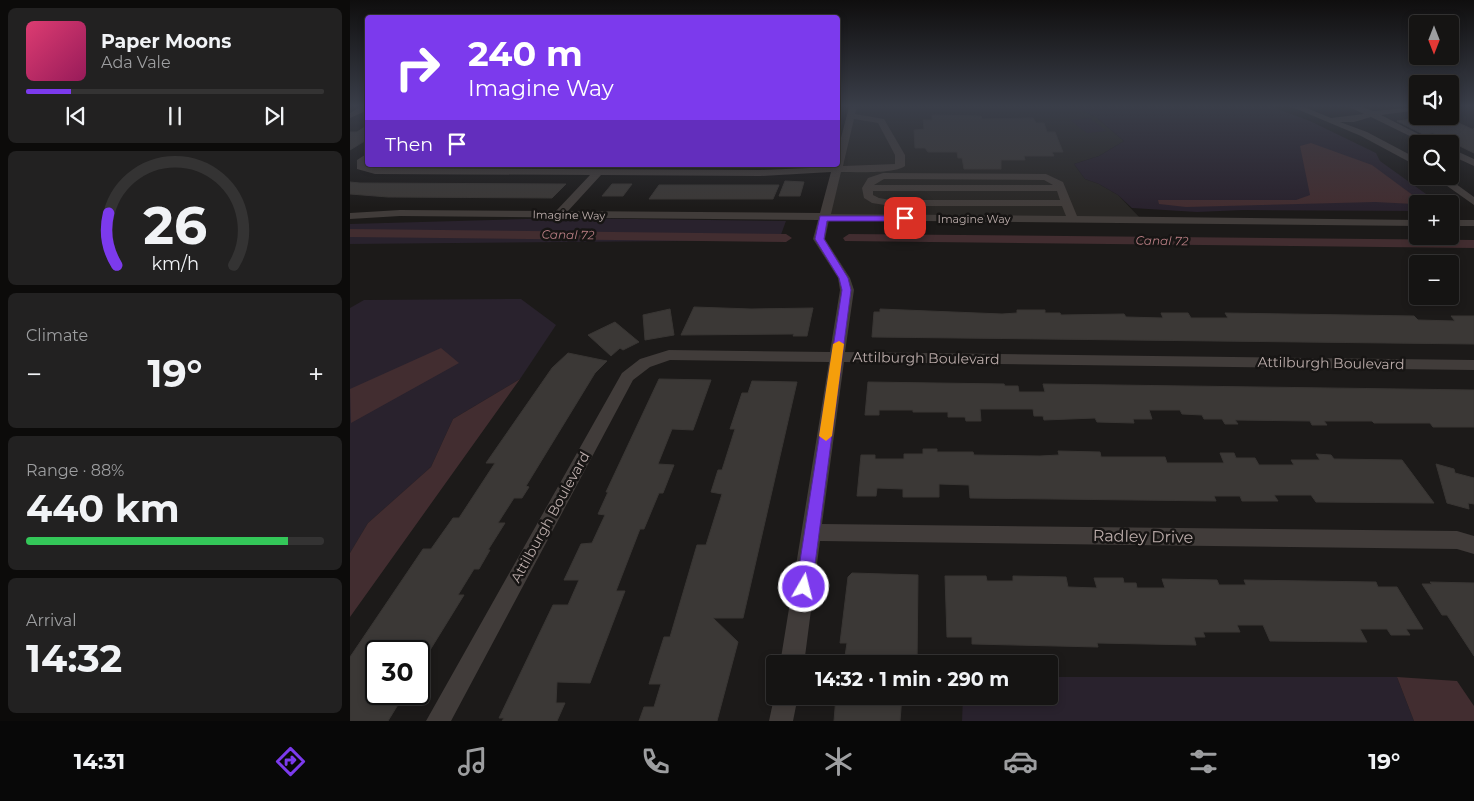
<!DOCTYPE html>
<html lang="en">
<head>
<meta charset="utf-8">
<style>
	body { margin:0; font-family:Montserrat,sans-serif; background:#222121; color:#f1f3f6; height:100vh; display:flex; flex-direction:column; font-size:19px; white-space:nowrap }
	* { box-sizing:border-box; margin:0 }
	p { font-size:16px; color:#9d9ea0 }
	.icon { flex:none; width:28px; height:28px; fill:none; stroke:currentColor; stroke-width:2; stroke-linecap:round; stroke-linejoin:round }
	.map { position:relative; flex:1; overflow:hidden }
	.details { display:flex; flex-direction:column; gap:8px; padding:8px; background:#0c0b0a; width:350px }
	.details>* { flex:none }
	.top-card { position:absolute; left:15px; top:15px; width:475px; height:152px; border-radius:5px; box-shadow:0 2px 8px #0003,0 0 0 1px #343333; background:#7c3aed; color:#fff; overflow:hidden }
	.needle { width:32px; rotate:180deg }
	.buttons { position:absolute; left:1059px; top:15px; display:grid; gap:10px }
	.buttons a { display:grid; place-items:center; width:50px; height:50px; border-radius:5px; background:#151413; box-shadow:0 2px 8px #0003,0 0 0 1px #343333; font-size:25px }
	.speed { position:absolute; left:15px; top:640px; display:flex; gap:10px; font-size:25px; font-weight:700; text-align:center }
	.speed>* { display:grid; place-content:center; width:65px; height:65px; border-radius:50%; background:#151413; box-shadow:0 2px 8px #0003,0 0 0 1px #343333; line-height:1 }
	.speed .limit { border:2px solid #111; border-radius:8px; background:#fff; color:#111 }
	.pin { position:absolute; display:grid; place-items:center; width:42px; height:42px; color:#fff; margin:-21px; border-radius:10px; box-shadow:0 2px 8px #0006 }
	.me { position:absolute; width:55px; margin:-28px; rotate:8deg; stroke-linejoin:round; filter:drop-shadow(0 0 4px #0008) }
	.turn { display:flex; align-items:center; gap:18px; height:105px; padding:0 20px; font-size:22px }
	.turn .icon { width:65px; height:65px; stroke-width:2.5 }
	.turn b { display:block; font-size:35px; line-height:42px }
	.then { display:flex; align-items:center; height:48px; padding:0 20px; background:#0003; gap:10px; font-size:19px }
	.big { font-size:38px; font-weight:700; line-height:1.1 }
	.details .tile { flex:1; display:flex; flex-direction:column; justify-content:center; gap:8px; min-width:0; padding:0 18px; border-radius:8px; background:#222121 }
	.details .dial { align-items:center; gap:0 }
	.dial svg { height:130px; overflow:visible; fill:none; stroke:#343333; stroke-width:7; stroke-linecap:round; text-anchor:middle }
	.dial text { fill:#f1f3f6; stroke:none }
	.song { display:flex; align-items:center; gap:15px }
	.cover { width:60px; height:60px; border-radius:8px; background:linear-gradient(135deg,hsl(340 70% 55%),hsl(330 70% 35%)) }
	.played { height:5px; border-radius:2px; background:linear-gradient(90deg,#7c3aed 15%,#343333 15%) }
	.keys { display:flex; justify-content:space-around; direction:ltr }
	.heat { display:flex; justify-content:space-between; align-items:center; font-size:28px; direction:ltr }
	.charge { height:8px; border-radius:4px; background:linear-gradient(90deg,#34c759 88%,#343333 0) }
	.trip { position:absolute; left:416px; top:655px; width:292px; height:50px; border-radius:5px; background:#151413; box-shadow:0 2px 8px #0003,0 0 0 1px #343333; font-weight:700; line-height:50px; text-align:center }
	.menu { display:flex; height:80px; justify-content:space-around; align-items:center; background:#080808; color:#9d9ea0 }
	.menu .icon { width:35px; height:35px }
	.menu .current { color:#7c3aed }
	.menu b { font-size:22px; color:#f1f3f6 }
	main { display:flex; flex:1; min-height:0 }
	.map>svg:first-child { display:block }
</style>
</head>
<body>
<main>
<section class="details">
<div class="tile">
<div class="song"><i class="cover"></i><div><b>Paper Moons</b><p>Ada Vale</p></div></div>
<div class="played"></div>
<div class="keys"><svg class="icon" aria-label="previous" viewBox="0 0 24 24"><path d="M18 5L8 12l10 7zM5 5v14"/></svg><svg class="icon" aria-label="pause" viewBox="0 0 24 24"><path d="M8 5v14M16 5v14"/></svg><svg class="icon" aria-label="next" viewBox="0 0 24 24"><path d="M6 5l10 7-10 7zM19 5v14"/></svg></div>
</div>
<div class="tile dial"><svg viewBox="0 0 100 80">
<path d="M14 69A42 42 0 1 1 86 69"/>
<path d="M14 69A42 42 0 0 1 9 37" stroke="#7c3aed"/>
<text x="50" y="56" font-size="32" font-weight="700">26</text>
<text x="50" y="72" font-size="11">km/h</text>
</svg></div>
<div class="tile"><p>Climate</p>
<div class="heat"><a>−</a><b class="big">19°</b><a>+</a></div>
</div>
<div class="tile"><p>Range · 88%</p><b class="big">440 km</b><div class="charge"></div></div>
<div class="tile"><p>Arrival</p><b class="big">14:32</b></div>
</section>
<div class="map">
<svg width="1124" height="721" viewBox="0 0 1124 721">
	<rect width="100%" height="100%" fill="#1c1a19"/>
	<path fill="#292725" d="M 503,107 L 726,107 L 747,118 L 774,141 L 749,156 L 724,164 L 735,179 L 749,184 L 768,195 L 792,220 L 473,218 Z"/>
	<path fill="#29222d" d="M 726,107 L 922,107 L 960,121 L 1026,153 L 1030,161 L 1090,204 L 1068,204 L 1067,211 L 893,210 L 847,212 L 782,208 L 768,195 L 749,184 L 735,179 L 724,164 L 749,156 L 774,141 L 747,118 Z
		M 740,118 L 757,131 L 737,133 L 720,120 Z
		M 212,218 L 436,221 L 429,240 L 0,244 L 0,224 Z
		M 171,299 L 206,325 L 170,379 L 103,419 L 81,467 L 18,523 L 0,553 L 0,308 L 14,300 Z
		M 700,677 L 1047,677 L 1064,721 L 612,721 L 613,696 L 700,696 Z"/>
	<path fill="#422d30" d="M 961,143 L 1022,165 L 1068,199 L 1064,204 L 1025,202 L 836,207 L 809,204 L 808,200 L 946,200 L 960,195 L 950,146 Z
		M 91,348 L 109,363 L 1,423 L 0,389 Z
		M 170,379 L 0,617 L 0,553 L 18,523 L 81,467 L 103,419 Z
		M 1047,677 L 1107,681 L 1124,706 L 1124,721 L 1064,721 Z"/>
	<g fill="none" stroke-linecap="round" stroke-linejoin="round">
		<path fill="#422d30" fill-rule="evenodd" d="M 0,229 L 436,234 L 442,238 L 436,242 L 0,237 Z
			M 499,234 L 1124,240 L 1124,248 L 495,241 L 493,238 Z"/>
	</g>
	<path fill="#3b3836" stroke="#383533" d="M 582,115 L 631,116 L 632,119 L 683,118 L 686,123 L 694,123 L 697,132 L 705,132 L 713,152 L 702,152 L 704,156 L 674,156 L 675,160 L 651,160 L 651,169 L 614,169 L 612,158 L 608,158 L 607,152 L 578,152 L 575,148 L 565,148 L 564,130 L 574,129 L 573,120 L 582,120 Z
		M 1093,116 L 1124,130 L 1124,153 L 1083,133 L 1073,134 L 1047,121 Z
		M 18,125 L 18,139 L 0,150 L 0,132 L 7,132 Z
		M 435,181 L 454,182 L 450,196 L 429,196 Z
		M 0,182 L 10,183 L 216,184 L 202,198 L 38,197 L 0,194 Z
		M 262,184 L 282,184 L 273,196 L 252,196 Z
		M 309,185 L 429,185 L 423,199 L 299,199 Z
		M 344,307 L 401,309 L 463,308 L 457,336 L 443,336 L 444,334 L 331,335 Z
		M 320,309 L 324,335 L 295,340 L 293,315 Z
		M 530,309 L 652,314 L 667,313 L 667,310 L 695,310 L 695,313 L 710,313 L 711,315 L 774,314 L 776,317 L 813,318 L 811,313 L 838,313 L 841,318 L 878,318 L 875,313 L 1064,316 L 1068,320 L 1105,321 L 1101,316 L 1124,316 L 1124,344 L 522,337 L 524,312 L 530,312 Z
		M 265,322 L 289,342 L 273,350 L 270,348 L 261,356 L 238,335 Z
		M 218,353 L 257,361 L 245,373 L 176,486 L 179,487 L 172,498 L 164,498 L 148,523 L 155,523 L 138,550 L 140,550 L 129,569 L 124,569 L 108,595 L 114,595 L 69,668 L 69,651 L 26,651 L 26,702 L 49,703 L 38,721 L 0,721 L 0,657 L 73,549 L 81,549 L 103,518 L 109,518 L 145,463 L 136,463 L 202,368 Z
		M 309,379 L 361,380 L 343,430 L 322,429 L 308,464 L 324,465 L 313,493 L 309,493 L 294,529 L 290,529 L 266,591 L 275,591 L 240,683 L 207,682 L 206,703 L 215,703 L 207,721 L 152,721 L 154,718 L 149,718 L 203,605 L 218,605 L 229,580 L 214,580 L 231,544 L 242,543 L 255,515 L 248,514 L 258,492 L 256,492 Z
		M 402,381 L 447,382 L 393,618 L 363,618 L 388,642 L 367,721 L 289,721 L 294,707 L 304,707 L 311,684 L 299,684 L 314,637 L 320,637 L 347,545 L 356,545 L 372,494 L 361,492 L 368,470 L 372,470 L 385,429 L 380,429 L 392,393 L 398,393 Z
		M 518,382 L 654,384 L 655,386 L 668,386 L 669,392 L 695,392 L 693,384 L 1124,390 L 1124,427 L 1083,427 L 1080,423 L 1024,423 L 1022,421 L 974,421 L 977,425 L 962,425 L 960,421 L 885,420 L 888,424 L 875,424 L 872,419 L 854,419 L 852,415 L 832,414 L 830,410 L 799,410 L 802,419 L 783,419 L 784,423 L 747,422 L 745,418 L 694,420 L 693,416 L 684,416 L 683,409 L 630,409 L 631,421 L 616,421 L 615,417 L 598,417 L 598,412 L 563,412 L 563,410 L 529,410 L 529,415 L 515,415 Z
		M 573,449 L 587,449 L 587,452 L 623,452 L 624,455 L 690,456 L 709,455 L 708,451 L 750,452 L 751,457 L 815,457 L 817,463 L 874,463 L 870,453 L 884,453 L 886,458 L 905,458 L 909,465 L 944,465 L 941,460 L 970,460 L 966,454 L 981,455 L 984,459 L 1052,460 L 1084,503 L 966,502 L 961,495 L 924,495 L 928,501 L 892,501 L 890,496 L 864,496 L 866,501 L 620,498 L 619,485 L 589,484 L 589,497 L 553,497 L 553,489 L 527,488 L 526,496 L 507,496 L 511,455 L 525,455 L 525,459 L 554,459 L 554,454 L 573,454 Z
		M 1086,464 L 1104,469 L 1105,473 L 1124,478 L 1124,504 L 1118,503 L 1119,509 L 1097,503 Z
		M 502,573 L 568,575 L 567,664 L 494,663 L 497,643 L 490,643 L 498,577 Z
		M 595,576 L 636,576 L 637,581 L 663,581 L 663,576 L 716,577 L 718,587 L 747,588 L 744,578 L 773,578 L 774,583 L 786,583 L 787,588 L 815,588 L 812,579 L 867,580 L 869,585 L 896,585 L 894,580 L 1026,582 L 1028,587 L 1047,587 L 1073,629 L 1056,629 L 1060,635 L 1041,635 L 1037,629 L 1010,629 L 1017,642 L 920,641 L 913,625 L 887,625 L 890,632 L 853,632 L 855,637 L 844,637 L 846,645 L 747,643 L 748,647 L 622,644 L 622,637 L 597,637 Z
		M 1080,582 L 1124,583 L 1124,656 L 1097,615 L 1092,615 L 1072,584 L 1082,584 Z
		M 486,696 L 552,696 L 550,721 L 484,721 Z"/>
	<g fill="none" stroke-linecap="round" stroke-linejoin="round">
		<path stroke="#484140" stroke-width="1" stroke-dasharray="1 2.5" stroke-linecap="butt" d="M 1105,110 L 1109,112
			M 1085,116 L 1089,118
			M 1124,128 L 1124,133"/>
		<path fill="#413c3a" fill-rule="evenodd" d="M 10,107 L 18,107 L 18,110 L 0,118 L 0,113 Z
			M 499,107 L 507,107 L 505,114 L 534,119 L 555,155 L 555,166 C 545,174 505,172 491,172 L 481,214 L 716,216 L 712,206 L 541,206 L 522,203 L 514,198 L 512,188 L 518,178 L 533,173 L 696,174 L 713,182 L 727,216 L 1068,220 L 1068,226 L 479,220 L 475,239 L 500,278 L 504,290 L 495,352 L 1124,360 L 1124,370 L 494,362 L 472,524 L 1107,531 L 1124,536 L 1124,554 L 1107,549 L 470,541 L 454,664 L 430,664 L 479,362 L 320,360 L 300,367 L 283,380 L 101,721 L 76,721 L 272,373 L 290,359 L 319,350 L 480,352 L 490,290 L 488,278 L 463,239 L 468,220 L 50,216 L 0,219 L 0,213 L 50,210 L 206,211 L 240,175 L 25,174 L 7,169 L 7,160 L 18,153 L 15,165 L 25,168 L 410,170 L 483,167 L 488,165 L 488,149 ZM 504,119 L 528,123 L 545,155 L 545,164 L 493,166 ZM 481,172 L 470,213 L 218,211 L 251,175 L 410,176 ZM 534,179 L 694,180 L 703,185 L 524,185 ZM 523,191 L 707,191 L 710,200 L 541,200 L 529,198 L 523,195 Z
			M 942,107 L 954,107 L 981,118 L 1014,114 L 999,107 L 1012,107 L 1023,111 L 1068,107 L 1068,110 L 1031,115 L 1088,144 L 1076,144 L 1021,117 L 1004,122 L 990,122 L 1017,132 L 1068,159 L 1068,166 L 1065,165 L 1011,136 Z
			M 1100,148 L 1124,159 L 1124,166 L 1100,155 Z
			M 1083,176 L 1095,176 L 1124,197 L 1124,205 Z
			M 1100,220 L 1124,220 L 1124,226 L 1100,226 Z
			M 425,693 L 425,696 L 448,696 L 443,721 L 419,721 Z"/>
	</g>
	<linearGradient id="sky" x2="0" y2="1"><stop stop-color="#0f0e0e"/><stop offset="0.51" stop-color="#3a3e49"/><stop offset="1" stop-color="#3a3e49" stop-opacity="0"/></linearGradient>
	<rect width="1124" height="208" fill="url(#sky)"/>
	<path fill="#7c3aed" stroke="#51269a" d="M 470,216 L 555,216 L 560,218 L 555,221 L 477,221 L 474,239 L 498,278 L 501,290 L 462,587 L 459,592 L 454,594 L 448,592 L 446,587 L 492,290 L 489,278 L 465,239 Z"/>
	<path fill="#f59e0b" d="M 489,341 L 494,344 L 482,436 L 476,441 L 469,436 L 483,344 Z"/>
	<g text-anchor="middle" stroke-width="5" stroke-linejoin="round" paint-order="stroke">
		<g font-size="11" fill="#bcadab" stroke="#171514">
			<text transform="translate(219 215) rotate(1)" y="4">Imagine Way</text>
			<text x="624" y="223">Imagine Way</text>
		</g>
		<g font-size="12" font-style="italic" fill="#ba7f84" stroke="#171514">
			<text transform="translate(218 235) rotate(1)" y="4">Canal 72</text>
			<text transform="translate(812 241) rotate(1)" y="4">Canal 72</text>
		</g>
		<g font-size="14" fill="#bcadab" stroke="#171514">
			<text transform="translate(576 358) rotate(1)" y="5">Attilburgh Boulevard</text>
			<text transform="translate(981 363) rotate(1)" y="5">Attilburgh Boulevard</text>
			<text transform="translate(200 517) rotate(-61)" y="5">Attilburgh Boulevard</text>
		</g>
		<g font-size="16" fill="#bcadab" stroke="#171514">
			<text transform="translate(793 536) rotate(1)" y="6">Radley Drive</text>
		</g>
	</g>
</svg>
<div class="buttons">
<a><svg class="needle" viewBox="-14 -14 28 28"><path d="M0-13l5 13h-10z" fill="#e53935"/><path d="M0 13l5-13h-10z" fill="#9d9ea0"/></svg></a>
<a><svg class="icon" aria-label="sound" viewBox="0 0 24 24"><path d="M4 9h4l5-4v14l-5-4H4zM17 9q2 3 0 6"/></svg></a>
<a><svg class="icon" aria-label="search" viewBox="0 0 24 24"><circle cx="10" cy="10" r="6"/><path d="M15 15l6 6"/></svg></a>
<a>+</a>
<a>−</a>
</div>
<div class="speed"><div class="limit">30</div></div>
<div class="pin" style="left:555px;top:218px;background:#d93025"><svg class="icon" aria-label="arrive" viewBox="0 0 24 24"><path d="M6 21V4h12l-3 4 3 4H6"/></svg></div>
<svg class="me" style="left:454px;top:587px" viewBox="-20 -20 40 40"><circle r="17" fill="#7c3aed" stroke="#fff" stroke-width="3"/><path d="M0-11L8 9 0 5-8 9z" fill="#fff"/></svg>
<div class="trip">14:32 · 1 min · 290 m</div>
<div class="top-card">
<div class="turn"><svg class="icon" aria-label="right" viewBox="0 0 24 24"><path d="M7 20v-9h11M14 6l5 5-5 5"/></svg><div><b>240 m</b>Imagine Way</div></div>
<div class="then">Then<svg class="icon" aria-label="arrive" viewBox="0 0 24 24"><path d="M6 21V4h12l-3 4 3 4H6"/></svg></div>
</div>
</div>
</main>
<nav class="menu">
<b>14:31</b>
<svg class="icon current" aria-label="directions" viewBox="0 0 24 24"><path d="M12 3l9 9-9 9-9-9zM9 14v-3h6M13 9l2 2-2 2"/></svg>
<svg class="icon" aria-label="music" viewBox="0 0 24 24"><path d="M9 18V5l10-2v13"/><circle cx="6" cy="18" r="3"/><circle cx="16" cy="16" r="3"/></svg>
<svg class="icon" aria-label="phone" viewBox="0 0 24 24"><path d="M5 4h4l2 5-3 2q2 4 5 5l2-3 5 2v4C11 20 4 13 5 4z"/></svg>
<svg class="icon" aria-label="climate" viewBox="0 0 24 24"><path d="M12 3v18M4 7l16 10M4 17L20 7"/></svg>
<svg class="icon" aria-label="car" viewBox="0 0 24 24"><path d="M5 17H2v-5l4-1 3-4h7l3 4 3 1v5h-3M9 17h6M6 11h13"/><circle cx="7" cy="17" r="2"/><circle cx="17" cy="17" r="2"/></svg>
<svg class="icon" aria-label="filters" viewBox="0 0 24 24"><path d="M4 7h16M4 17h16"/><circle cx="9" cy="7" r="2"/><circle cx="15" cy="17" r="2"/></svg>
<b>19°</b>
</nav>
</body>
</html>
